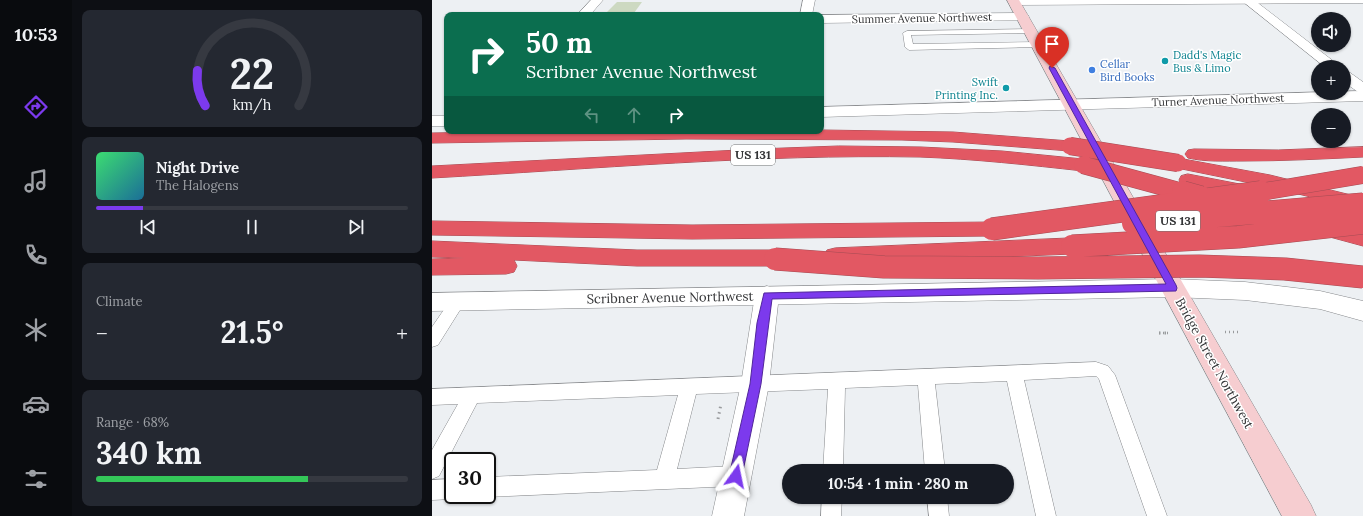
<!DOCTYPE html>
<html lang="en">
<head>
<meta charset="utf-8">
<style>
	body { margin:0; font-family:Lora,serif; background:#242831; color:#f1f3f6; height:100vh; display:flex; flex-direction:column; font-size:15px; white-space:nowrap }
	* { box-sizing:border-box; margin:0 }
	p { font-size:13px; color:#9ea1a6 }
	.icon { flex:none; width:22px; height:22px; fill:none; stroke:currentColor; stroke-width:2; stroke-linecap:round; stroke-linejoin:round }
	.map { position:relative; flex:1; overflow:hidden }
	.panel { display:flex; flex-direction:column; gap:10px; padding:10px; background:#0d0f14; width:360px }
	.panel>* { flex:none }
	.top-card { position:absolute; left:12px; top:12px; width:380px; height:122px; border-radius:8px; box-shadow:0 1px 3px #0004; background:#0b6e4f; color:#fff; overflow:hidden }
	.controls { position:absolute; left:879px; top:12px; display:grid; gap:8px }
	.controls a { display:grid; place-items:center; width:40px; height:40px; border-radius:50%; background:#171b24; box-shadow:0 1px 3px #0004; font-size:20px }
	.speed { position:absolute; left:12px; top:452px; display:flex; gap:8px; font-size:20px; font-weight:700; text-align:center }
	.speed>* { display:grid; place-content:center; width:52px; height:52px; border-radius:50%; background:#171b24; box-shadow:0 1px 3px #0004; line-height:1 }
	.speed .limit { border:2px solid #111; border-radius:6px; background:#fff; color:#111 }
	.pin { position:absolute; display:grid; place-items:center; width:34px; height:34px; color:#fff; margin:-41px -17px; border-radius:50% 50% 50% 0; rotate:-45deg; box-shadow:0 0 4px #0007 }
	.pin .icon { rotate:45deg }
	.me { position:absolute; width:44px; margin:-22px; rotate:12deg; stroke-linejoin:round; filter:drop-shadow(0 0 3px #0008) }
	.turn { display:flex; align-items:center; gap:14px; height:84px; padding:0 16px; font-size:18px }
	.turn .icon { width:52px; height:52px; stroke-width:2.5 }
	.turn b { display:block; font-size:28px; line-height:34px }
	.lanes { display:flex; align-items:center; height:38px; padding:0 16px; background:#0003; justify-content:center; gap:20px; direction:ltr }
	.lanes .off { opacity:.35 }
	.big { font-size:30px; font-weight:700; line-height:1.1 }
	.panel .widget { flex:1; display:flex; flex-direction:column; justify-content:center; gap:6px; min-width:0; padding:0 14px; border-radius:8px; background:#242831 }
	.panel .dial { align-items:center; gap:0 }
	.dial svg { height:104px; overflow:visible; fill:none; stroke:#363941; stroke-width:7; stroke-linecap:round; text-anchor:middle }
	.dial text { fill:#f1f3f6; stroke:none }
	.song { display:flex; align-items:center; gap:12px }
	.cover { width:48px; height:48px; border-radius:6px; background:linear-gradient(135deg,hsl(140 70% 55%),hsl(200 70% 35%)) }
	.played { height:4px; border-radius:2px; background:linear-gradient(90deg,#7c3aed 15%,#363941 15%) }
	.keys { display:flex; justify-content:space-around; direction:ltr }
	.heat { display:flex; justify-content:space-between; align-items:center; font-size:22px; direction:ltr }
	.charge { height:6px; border-radius:3px; background:linear-gradient(90deg,#34c759 68%,#363941 0) }
	.trip { position:absolute; left:350px; top:464px; width:232px; height:40px; border-radius:20px; background:#171b24; box-shadow:0 1px 3px #0004; font-weight:700; line-height:40px; text-align:center }
	main { display:flex; flex:1; min-height:0 }
	.menu { display:flex; flex-direction:column; width:72px; justify-content:space-around; align-items:center; background:#090b0e; color:#9ea1a6 }
	.menu .icon { width:28px; height:28px }
	.menu .on { color:#7c3aed }
	.menu b { font-size:18px; color:#f1f3f6 }
	.map>svg:first-child { display:block }
</style>
</head>
<body>
<main>
<nav class="menu">
<b>10:53</b>
<svg class="icon on" aria-label="directions" viewBox="0 0 24 24"><path d="M12 3l9 9-9 9-9-9zM9 14v-3h6M13 9l2 2-2 2"/></svg>
<svg class="icon" aria-label="music" viewBox="0 0 24 24"><path d="M9 18V5l10-2v13"/><circle cx="6" cy="18" r="3"/><circle cx="16" cy="16" r="3"/></svg>
<svg class="icon" aria-label="phone" viewBox="0 0 24 24"><path d="M5 4h4l2 5-3 2q2 4 5 5l2-3 5 2v4C11 20 4 13 5 4z"/></svg>
<svg class="icon" aria-label="climate" viewBox="0 0 24 24"><path d="M12 3v18M4 7l16 10M4 17L20 7"/></svg>
<svg class="icon" aria-label="car" viewBox="0 0 24 24"><path d="M5 17H2v-5l4-1 3-4h7l3 4 3 1v5h-3M9 17h6M6 11h13"/><circle cx="7" cy="17" r="2"/><circle cx="17" cy="17" r="2"/></svg>
<svg class="icon" aria-label="filters" viewBox="0 0 24 24"><path d="M4 7h16M4 17h16"/><circle cx="9" cy="7" r="2"/><circle cx="15" cy="17" r="2"/></svg>
</nav>
<section class="panel">
<div class="widget dial"><svg viewBox="0 0 100 80">
<path d="M14 69A42 42 0 1 1 86 69"/>
<path d="M14 69A42 42 0 0 1 8 42" stroke="#7c3aed"/>
<text x="50" y="56" font-size="32" font-weight="700">22</text>
<text x="50" y="72" font-size="11">km/h</text>
</svg></div>
<div class="widget">
<div class="song"><i class="cover"></i><div><b>Night Drive</b><p>The Halogens</p></div></div>
<div class="played"></div>
<div class="keys"><svg class="icon" aria-label="previous" viewBox="0 0 24 24"><path d="M18 5L8 12l10 7zM5 5v14"/></svg><svg class="icon" aria-label="pause" viewBox="0 0 24 24"><path d="M8 5v14M16 5v14"/></svg><svg class="icon" aria-label="next" viewBox="0 0 24 24"><path d="M6 5l10 7-10 7zM19 5v14"/></svg></div>
</div>
<div class="widget"><p>Climate</p>
<div class="heat"><a>−</a><b class="big">21.5°</b><a>+</a></div>
</div>
<div class="widget"><p>Range · 68%</p><b class="big">340 km</b><div class="charge"></div></div>
</section>
<div class="map">
<svg width="931" height="516" viewBox="0 0 931 516">
	<rect width="100%" height="100%" fill="#edf0f3"/>
	<path fill="#cdd9c1" d="M 185,2 L 210,2 L 202,13 L 174,13 Z"/>
	<g fill="none" stroke-linecap="round" stroke-linejoin="round">
		<g stroke="#86888b" stroke-width="1">
			<path id="service" d="M 599,29 L 602,29 L 602,33 L 479,35 L 481,44 L 607,42 L 610,43 L 611,45 L 610,47 L 477,50 L 473,47 L 471,33 L 475,31 Z
				M 25,296 L 30,298 L 33,302 L 6,345 L 0,347 L 0,327 L 20,298 Z
				M 664,362 L 676,366 L 683,375 L 735,516 L 715,516 L 667,379 L 664,376 L 592,380 L 624,516 L 604,516 L 575,381 L 503,384 L 513,471 L 493,471 L 486,385 L 413,388 L 411,471 L 391,471 L 396,389 L 264,394 L 245,469 L 303,466 L 310,469 L 313,476 L 310,483 L 303,486 L 55,497 L 50,495 L 55,495 L 55,477 L 225,470 L 246,395 L 45,403 L 7,476 L 0,479 L 0,450 L 26,404 L 0,405 L 0,389 Z
				M 21,479 L 21,495 L 28,496 L 21,499 L 0,500 L 0,480 Z
				M 390,497 L 410,497 L 409,516 L 389,516 Z
				M 495,497 L 515,497 L 517,516 L 497,516 Z"/>
		</g>
		<g stroke="#86888b" stroke-width="1">
			<path id="minor" d="M 159,0 L 171,0 L 158,15 L 145,15 Z
				M 371,0 L 383,0 L 380,15 L 368,15 Z
				M 809,0 L 822,0 L 909,67 L 893,67 Z
				M 591,13 L 595,14 L 597,17 L 595,20 L 389,23 L 389,15 Z
				M 912,71 L 917,72 L 931,82 L 931,94 L 926,92 L 912,82 Z
				M 335,286 L 343,289 L 347,295 L 337,384 L 312,516 L 280,516 L 309,384 L 323,295 L 327,289 Z"/>
		</g>
		<g stroke="#86888b" stroke-width="1">
			<path id="tertiary" d="M 578,0 L 931,0 L 931,3 L 582,5 L 578,4 L 576,2 Z
				M 931,91 L 931,101 L 389,117 L 389,107 Z
				M 0,116 L 15,116 L 15,126 L 0,126 Z
				M 741,279 L 813,282 L 888,291 L 931,301 L 931,321 L 888,309 L 813,300 L 741,297 L 0,311 L 0,293 Z"/>
		</g>
		<g stroke="#86888b" stroke-width="1">
			<path id="secondary" d="M 575,0 L 587,0 L 879,505 L 884,516 L 850,516 Z"/>
		</g>
		<g stroke="#a54c54" stroke-width="1">
			<path id="motorway" d="M 389,130 L 521,132 L 638,141 L 644,142 L 647,146 L 644,150 L 638,151 L 521,142 L 470,140 L 254,139 L 0,143 L 0,133 L 120,131 L 389,131 Z
				M 407,146 L 489,147 L 570,151 L 651,159 L 657,161 L 660,165 L 657,169 L 651,171 C 597,165 542,159 488,157 C 325,154 162,169 0,178 L 0,166 L 326,149 Z
				M 931,147 L 931,157 C 891,159 851,161 811,161 C 793,161 773,162 756,158 L 753,154 L 756,150 L 762,149 L 846,150 Z
				M 746,158 L 838,175 L 931,198 L 931,210 L 838,187 L 740,167 L 737,163 L 740,159 Z
				M 756,174 L 818,186 L 825,188 L 828,192 L 825,196 L 818,198 L 749,184 L 747,180 L 749,176 Z
				M 0,221 L 260,225 L 560,222 L 567,224 L 570,229 L 567,234 L 560,236 L 260,239 L 0,235 Z
				M 890,221 L 931,232 L 931,246 L 883,233 L 880,228 L 883,223 Z
				M 640,238 L 648,241 L 651,246 L 648,251 L 640,254 L 403,264 L 395,262 L 392,256 L 395,250 L 403,248 Z
				M 0,241 L 205,250 L 363,250 L 371,252 L 374,258 L 371,264 L 363,266 L 205,266 L 82,260 L 85,266 L 82,272 L 74,274 L 0,275 L 0,259 L 33,258 L 0,257 Z"/>
		</g>
		<path stroke="#999b9d" stroke-width="2.5" stroke-dasharray="1 3" stroke-linecap="butt" d="M 793,332 L 806,332
			M 727,333 L 738,333"/>
		<path stroke="#999b9d" stroke-width="3" stroke-dasharray="1.5 4" stroke-linecap="butt" d="M 727,333 L 738,333
			M 286,419 L 289,404"/>
		<use href="#service" fill="#fff" fill-rule="evenodd"/>
		<use href="#minor" fill="#fff" fill-rule="evenodd"/>
		<use href="#tertiary" fill="#fff" fill-rule="evenodd"/>
		<use href="#secondary" fill="#f6cdd0" fill-rule="evenodd"/>
		<use href="#motorway" fill="#e25863" fill-rule="evenodd"/>
		<g stroke="#a54c54" stroke-width="18" stroke-linecap="butt">
			<path id="motorway-bridge-far1" d="M 638,146 L 746,163
				M 651,165 L 754,193
				M 823,193 L 931,175"/>
		</g>
		<g stroke="#a54c54" stroke-width="23" stroke-linecap="butt">
			<path id="motorway-bridge" d="M 751,192 L 769,197
				M 701,223 L 931,204
				M 560,229 L 829,192
				M 640,246 L 806,237 L 931,223
				M 343,259 L 452,267 L 606,268 L 767,266 L 853,269 L 931,277"/>
		</g>
		<use href="#motorway-bridge-far1" stroke="#e25863" stroke-width="17"/>
		<use href="#motorway-bridge" stroke="#e25863" stroke-width="22"/>
	</g>
	<path fill="#7c3aed" stroke="#51269a" d="M 618,66 L 623,68 L 744,285 L 745,288 L 744,291 L 340,299 L 329,384 L 310,476 L 308,481 L 304,483 L 299,481 L 297,476 L 318,384 L 325,323 L 332,293 L 734,284 L 617,68 Z"/>
	<g fill="#0f9aa8" stroke="#fff" stroke-width="1.5">
		<circle cx="733" cy="61" r="4"/>
		<circle cx="574" cy="88" r="4"/>
	</g>
	<circle fill="#3f7fe0" stroke="#fff" stroke-width="1.5" cx="660" cy="70" r="4"/>
	<g text-anchor="middle" stroke-width="3" stroke-linejoin="round" paint-order="stroke">
		<g font-size="11" fill="#343537" stroke="#fff">
			<text transform="translate(490 18) rotate(-1)" y="4">Summer Avenue Northwest</text>
			<text transform="translate(786 100) rotate(-2)" y="4">Turner Avenue Northwest</text>
		</g>
		<g font-size="11" fill="#0d838f" stroke="#fff" text-anchor="start">
			<text x="741" y="59">Dadd's Magic<tspan x="741" dy="13">Bus &amp; Limo</tspan></text>
			<text x="566" y="86" text-anchor="end">Swift<tspan x="566" dy="13">Printing Inc.</tspan></text>
		</g>
		<g font-size="11" fill="#366cbe" stroke="#fff" text-anchor="start">
			<text x="668" y="68">Cellar<tspan x="668" dy="13">Bird Books</tspan></text>
		</g>
		<g fill="#fff" stroke="#717273" stroke-width="1">
			<rect x="299" y="145" width="44" height="20" rx="3"/>
			<rect x="724" y="211" width="44" height="20" rx="3"/>
		</g>
		<g font-size="12" font-weight="bold" fill="#343537">
			<text x="321" y="159">US 131</text>
			<text x="746" y="225">US 131</text>
		</g>
		<g font-size="13" fill="#343537" stroke="#fff">
			<text transform="translate(238 297) rotate(-1)" y="5">Scribner Avenue Northwest</text>
			<text transform="translate(783 363) rotate(61)" y="5">Bridge Street Northwest</text>
		</g>
	</g>
</svg>
<div class="controls">
<a><svg class="icon" aria-label="sound" viewBox="0 0 24 24"><path d="M4 9h4l5-4v14l-5-4H4zM17 9q2 3 0 6"/></svg></a>
<a>+</a>
<a>−</a>
</div>
<div class="speed"><div class="limit">30</div></div>
<div class="pin" style="left:620px;top:68px;background:#d93025"><svg class="icon" aria-label="arrive" viewBox="0 0 24 24"><path d="M6 21V4h12l-3 4 3 4H6"/></svg></div>
<svg class="me" style="left:304px;top:476px" viewBox="-20 -20 40 40"><path d="M0-17L14 15 0 8-14 15z" fill="#7c3aed" stroke="#fff" stroke-width="4"/></svg>
<div class="trip">10:54 · 1 min · 280 m</div>
<div class="top-card">
<div class="turn"><svg class="icon" aria-label="right" viewBox="0 0 24 24"><path d="M7 20v-9h11M14 6l5 5-5 5"/></svg><div><b>50 m</b>Scribner Avenue Northwest</div></div>
<div class="lanes"><svg class="icon off" aria-label="left" viewBox="0 0 24 24"><path d="M17 20v-9H6M10 6l-5 5 5 5"/></svg><svg class="icon off" aria-label="ahead" viewBox="0 0 24 24"><path d="M12 20V5M6 11l6-6 6 6"/></svg><svg class="icon" aria-label="right" viewBox="0 0 24 24"><path d="M7 20v-9h11M14 6l5 5-5 5"/></svg></div>
</div>
</div>
</main>
</body>
</html>
